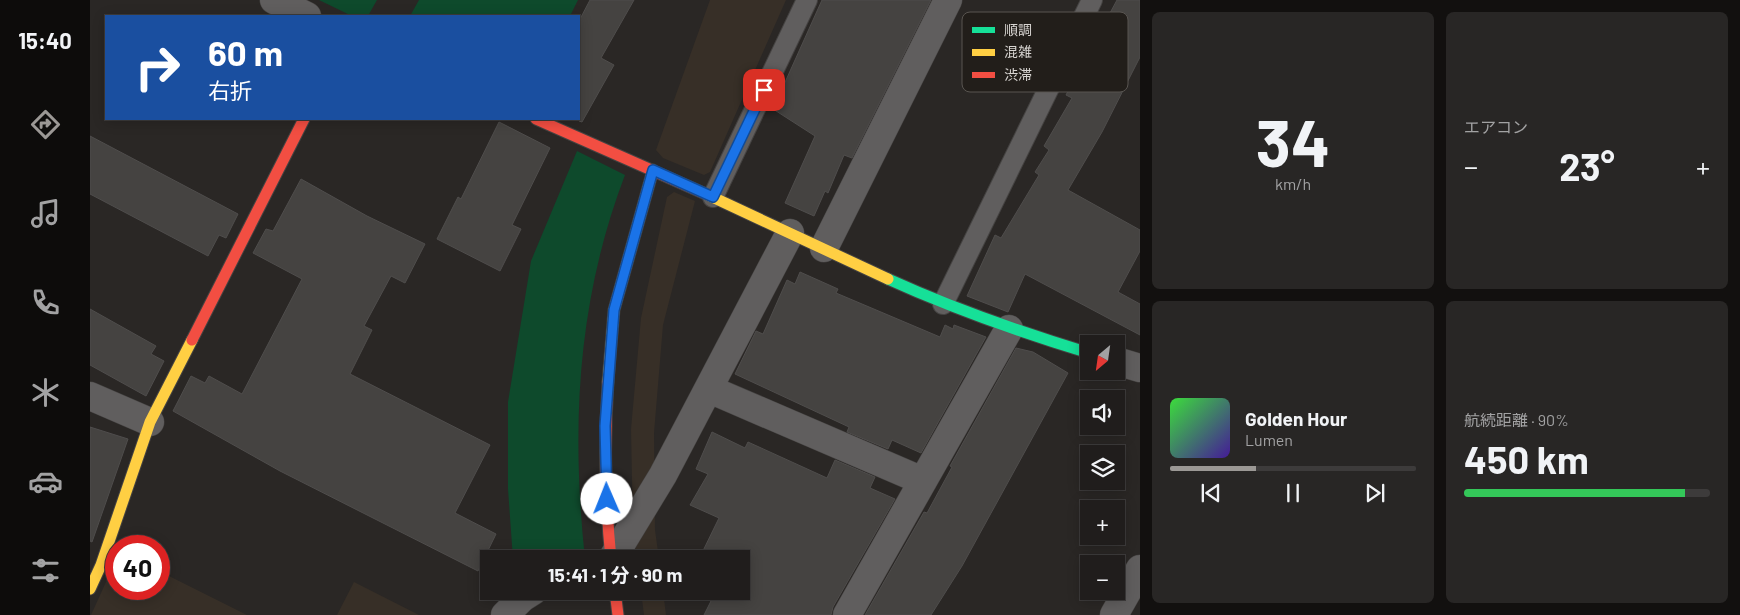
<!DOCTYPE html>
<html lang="ja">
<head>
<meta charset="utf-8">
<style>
	body { margin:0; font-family:Barlow,"Noto Sans JP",sans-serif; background:#282625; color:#f1f3f6; height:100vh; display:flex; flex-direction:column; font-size:19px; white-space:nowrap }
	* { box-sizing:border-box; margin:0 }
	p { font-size:16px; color:#a2a2a3 }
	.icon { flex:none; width:28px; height:28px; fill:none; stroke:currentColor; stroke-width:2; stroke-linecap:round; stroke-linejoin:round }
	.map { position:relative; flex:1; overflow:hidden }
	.sheet { display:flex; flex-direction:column; gap:12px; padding:12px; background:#12100f; width:600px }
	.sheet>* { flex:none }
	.guide { position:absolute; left:15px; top:15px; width:475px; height:105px; border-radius:0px; box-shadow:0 2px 12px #0003,0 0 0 1px #3d3b3b; background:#1a4fa0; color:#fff; overflow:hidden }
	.needle { width:32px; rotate:209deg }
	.tools { position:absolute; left:990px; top:335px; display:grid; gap:10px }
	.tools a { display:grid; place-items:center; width:45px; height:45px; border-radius:0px; background:#201d1c; box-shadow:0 2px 12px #0003,0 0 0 1px #3d3b3b; font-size:25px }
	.speed { position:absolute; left:15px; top:535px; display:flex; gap:10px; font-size:25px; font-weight:700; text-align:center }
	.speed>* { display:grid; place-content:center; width:65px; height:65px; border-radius:50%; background:#201d1c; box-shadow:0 2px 12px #0003,0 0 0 1px #3d3b3b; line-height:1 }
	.speed .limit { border:8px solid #d22; background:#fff; color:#111 }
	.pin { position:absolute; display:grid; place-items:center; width:42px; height:42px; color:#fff; margin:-21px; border-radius:10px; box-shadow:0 2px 8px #0006 }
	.me { position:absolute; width:55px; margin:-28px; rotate:359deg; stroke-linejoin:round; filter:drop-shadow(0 0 4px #0008) }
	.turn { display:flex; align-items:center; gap:18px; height:105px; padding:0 20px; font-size:22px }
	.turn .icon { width:65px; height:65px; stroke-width:2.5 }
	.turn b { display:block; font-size:35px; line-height:42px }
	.big { font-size:38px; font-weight:700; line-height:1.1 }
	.sheet .widget { flex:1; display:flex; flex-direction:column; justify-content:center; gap:8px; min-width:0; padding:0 18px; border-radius:8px; background:#282625 }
	.sheet .dial { align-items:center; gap:0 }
	.dial b { font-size:65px; line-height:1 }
	.song { display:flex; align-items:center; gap:15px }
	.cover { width:60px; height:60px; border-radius:8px; background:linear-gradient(135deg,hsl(120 70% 55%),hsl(260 70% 35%)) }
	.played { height:5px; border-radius:2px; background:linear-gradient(90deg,#9b9895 35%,#3d3b3b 35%) }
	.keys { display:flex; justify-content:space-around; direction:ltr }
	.heat { display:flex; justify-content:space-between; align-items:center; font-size:28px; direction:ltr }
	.charge { height:8px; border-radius:4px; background:linear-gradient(90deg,#34c759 90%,#3d3b3b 0) }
	.sheet .tiles { flex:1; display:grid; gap:12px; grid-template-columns:repeat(2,1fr) }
	.trip { position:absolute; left:390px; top:550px; width:270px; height:50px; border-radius:0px; background:#201d1c; box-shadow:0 2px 12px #0003,0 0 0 1px #3d3b3b; font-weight:700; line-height:50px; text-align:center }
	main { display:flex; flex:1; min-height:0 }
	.tabs { display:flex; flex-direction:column; width:90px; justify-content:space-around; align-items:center; background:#0d0c0b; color:#a2a2a3 }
	.tabs .icon { width:35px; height:35px }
	.tabs .current { color:#9b9895 }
	.tabs b { font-size:22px; color:#f1f3f6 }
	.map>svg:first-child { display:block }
</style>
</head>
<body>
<main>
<nav class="tabs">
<b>15:40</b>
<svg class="icon current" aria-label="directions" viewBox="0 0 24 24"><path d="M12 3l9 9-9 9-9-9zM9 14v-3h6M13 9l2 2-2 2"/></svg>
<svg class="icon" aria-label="music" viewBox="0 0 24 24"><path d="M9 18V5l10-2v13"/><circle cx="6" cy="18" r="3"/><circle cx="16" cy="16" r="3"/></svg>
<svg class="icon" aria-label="phone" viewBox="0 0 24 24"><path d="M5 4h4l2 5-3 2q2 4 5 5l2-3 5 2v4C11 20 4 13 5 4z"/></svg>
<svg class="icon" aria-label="climate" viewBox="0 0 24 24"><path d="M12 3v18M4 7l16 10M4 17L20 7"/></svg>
<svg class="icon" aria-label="car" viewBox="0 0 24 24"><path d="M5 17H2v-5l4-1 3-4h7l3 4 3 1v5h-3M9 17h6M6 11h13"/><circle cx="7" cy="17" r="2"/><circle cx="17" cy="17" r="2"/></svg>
<svg class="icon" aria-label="filters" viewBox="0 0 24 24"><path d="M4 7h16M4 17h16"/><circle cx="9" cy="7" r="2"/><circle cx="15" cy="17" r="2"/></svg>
</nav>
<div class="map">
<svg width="1050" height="615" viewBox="0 0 1050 615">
	<rect width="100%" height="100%" fill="#2a2725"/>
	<path fill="#372f27" d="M 620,0 L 696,0 L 620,172 L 614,175 L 573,158 L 566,150 Z
		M 584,192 L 605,201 L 573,325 L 564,433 L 565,530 L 569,559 L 547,559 L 543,529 L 541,429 L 551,318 L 577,197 Z
		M 26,560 L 26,589 L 69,589 L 69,571 L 157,615 L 1,615 Z
		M 264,582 L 329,615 L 247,615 Z
		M 551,591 L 573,591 L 576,615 L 554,615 Z"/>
	<path fill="#0e4a2c" d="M 229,0 L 287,0 L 278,16 L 262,16 Z
		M 329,0 L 488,0 L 480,16 L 320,16 Z
		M 487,151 L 535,175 C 487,301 481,426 495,559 L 423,559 L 418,489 L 418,402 L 441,261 Z"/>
	<path fill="#454341" stroke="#4f4d4c" d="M 500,0 L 544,0 L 511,58 L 524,65 L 492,122 L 489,121 L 489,21 Z
		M 732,0 L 841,0 L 762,158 L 754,155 L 738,193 L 735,191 L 724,216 L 695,203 L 725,136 L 683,109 Z
		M 1027,0 L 1050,0 L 1050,57 L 1012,132 L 978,190 L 1050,230 L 1050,251 L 1028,292 L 1050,304 L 1050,335 L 935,274 L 918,312 L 877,296 L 905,235 L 911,238 L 949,175 L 945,172 L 959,150 L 954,146 L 982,98 L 976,95 Z
		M 409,122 L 460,148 L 422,225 L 431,229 L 410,271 L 347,239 L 368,197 L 371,199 Z
		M 0,136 L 148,214 L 136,238 L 129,235 L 118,256 L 0,194 Z
		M 211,179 L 277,216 L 335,244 L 315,283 L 301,276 L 274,326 L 282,330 L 260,374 L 400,445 L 365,513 L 406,534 L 388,571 L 190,471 L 83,411 L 101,376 L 115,383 L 119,376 L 152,394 L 212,279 L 163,253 L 176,229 L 183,231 Z
		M 710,272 L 748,289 L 746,293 L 850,337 L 855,325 L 863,329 L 864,325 L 896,337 L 831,453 L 802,440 L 798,449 L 757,432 L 759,427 L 645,374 L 666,331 L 673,334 L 697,280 L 705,284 Z
		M 0,309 L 66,346 L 61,354 L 74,361 L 56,396 L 0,365 Z
		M 926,348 L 943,352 L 978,373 L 872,566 L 841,615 L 775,615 L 834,512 L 837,513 L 862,467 L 860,466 Z
		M 0,427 L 38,439 L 2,542 L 0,541 Z
		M 622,432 L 655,448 L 658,442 L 737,478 L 745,460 L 785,477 L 780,488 L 805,499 L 743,607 L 741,615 L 614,615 L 621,601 L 601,591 L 651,591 L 651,559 L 609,559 L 629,518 L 600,505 L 618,474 L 606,469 Z"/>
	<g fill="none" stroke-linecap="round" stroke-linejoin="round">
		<g stroke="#454342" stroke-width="22">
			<path id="lane" d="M 623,197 L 717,0
				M 853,304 L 1002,0"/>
		</g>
		<g stroke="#454342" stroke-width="29">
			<path id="street" d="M 184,0 L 217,16
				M 734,248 L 858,0
				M 1026,361 L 1050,368
				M 619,389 L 833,481
				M 0,396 L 60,422
				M 522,559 L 573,475 L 700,233
				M 415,615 L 432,598 L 443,591
				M 757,615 L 919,329
				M 1024,615 L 1050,569"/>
		</g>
		<g stroke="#454342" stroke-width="13">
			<path id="fast" d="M 798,279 C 864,309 930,332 999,353"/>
		</g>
		<g stroke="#454342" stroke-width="13">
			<path id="slow" d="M 618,195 L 798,279
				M 518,382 L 524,310 L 563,170
				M 0,589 L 11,565 L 60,422 L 102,340"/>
		</g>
		<g stroke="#454342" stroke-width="13">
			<path id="jam" d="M 446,119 L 618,195
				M 102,340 L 214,119
				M 518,382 C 514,441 515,500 521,559
				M 525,591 L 528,615"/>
		</g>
		<use href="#lane" stroke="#605e5e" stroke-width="20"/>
		<use href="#street" stroke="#605e5e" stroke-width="28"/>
		<use href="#fast" stroke="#16e098" stroke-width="11"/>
		<use href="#slow" stroke="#ffcf43" stroke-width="11"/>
		<use href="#jam" stroke="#f24e42" stroke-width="11"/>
	</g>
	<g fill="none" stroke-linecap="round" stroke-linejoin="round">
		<g stroke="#114b97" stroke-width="12">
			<path id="route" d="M 517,499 L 515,426 L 524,310 L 563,170 L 623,197 L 674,90"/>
		</g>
		<use href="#route" stroke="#1a73e8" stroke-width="9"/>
	</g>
	<rect x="872" y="12" width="166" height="80" rx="8" fill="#221e1a" stroke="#595551" stroke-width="1"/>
	<rect x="882" y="27" width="23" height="6" fill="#16e098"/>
	<rect x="882" y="49" width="23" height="7" fill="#ffcf43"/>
	<rect x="882" y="72" width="23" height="6" fill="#f24e42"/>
	<g font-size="14" fill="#d8d5d2">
		<text x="914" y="35">順調</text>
		<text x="914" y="57">混雑</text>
		<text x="914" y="80">渋滞</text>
	</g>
</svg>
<div class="tools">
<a><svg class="needle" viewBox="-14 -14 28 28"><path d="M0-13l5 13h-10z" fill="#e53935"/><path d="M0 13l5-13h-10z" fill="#a2a2a3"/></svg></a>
<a><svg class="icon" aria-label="sound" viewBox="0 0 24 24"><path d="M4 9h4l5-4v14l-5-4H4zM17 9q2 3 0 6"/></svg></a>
<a><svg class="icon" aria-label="layers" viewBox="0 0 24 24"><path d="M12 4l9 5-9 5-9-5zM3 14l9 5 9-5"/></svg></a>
<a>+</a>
<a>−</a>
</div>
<div class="speed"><div class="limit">40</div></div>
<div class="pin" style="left:674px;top:90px;background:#d93025"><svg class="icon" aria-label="arrive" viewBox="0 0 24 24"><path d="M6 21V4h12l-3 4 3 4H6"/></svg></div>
<svg class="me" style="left:517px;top:499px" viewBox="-20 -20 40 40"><circle r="19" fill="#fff"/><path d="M0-13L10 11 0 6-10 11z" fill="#1a73e8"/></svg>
<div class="trip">15:41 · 1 分 · 90 m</div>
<div class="guide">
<div class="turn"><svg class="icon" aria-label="right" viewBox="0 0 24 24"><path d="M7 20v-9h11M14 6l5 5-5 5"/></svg><div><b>60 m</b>右折</div></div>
</div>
</div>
<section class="sheet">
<div class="tiles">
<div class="widget dial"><b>34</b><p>km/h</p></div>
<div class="widget"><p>エアコン</p>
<div class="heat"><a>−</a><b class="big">23°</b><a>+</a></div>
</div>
<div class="widget">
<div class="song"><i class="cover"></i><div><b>Golden Hour</b><p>Lumen</p></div></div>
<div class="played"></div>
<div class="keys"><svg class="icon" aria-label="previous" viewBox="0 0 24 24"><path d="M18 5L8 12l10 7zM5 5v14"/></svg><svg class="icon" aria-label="pause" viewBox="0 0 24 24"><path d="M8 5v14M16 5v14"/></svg><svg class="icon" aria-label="next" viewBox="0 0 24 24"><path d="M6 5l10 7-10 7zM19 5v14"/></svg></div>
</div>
<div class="widget"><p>航続距離 · 90%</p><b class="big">450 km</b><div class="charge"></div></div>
</div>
</section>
</main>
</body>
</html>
